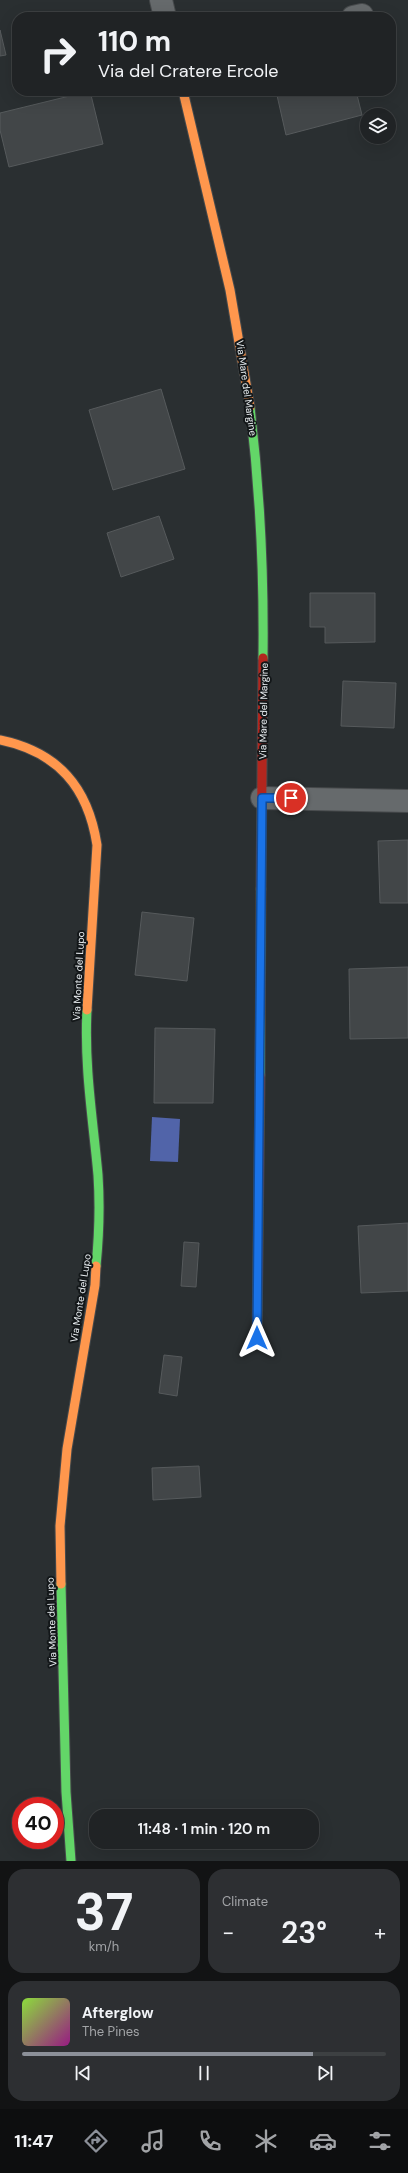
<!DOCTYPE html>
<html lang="en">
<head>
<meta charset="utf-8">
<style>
	body { margin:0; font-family:"DM Sans",sans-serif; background:#2d2f32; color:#f1f3f6; height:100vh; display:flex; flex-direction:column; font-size:15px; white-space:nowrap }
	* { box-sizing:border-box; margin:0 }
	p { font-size:13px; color:#a2a4a7 }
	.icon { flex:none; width:22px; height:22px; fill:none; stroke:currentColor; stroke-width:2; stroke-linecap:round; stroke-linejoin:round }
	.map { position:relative; height:1861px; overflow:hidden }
	.details { display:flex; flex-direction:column; gap:8px; padding:8px; background:#121314; flex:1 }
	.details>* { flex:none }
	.banner { position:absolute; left:12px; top:12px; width:384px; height:84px; border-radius:16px; box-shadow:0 4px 16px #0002,0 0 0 1px #3d4042; background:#202325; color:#f1f3f6; overflow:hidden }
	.buttons { position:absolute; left:360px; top:108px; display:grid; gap:8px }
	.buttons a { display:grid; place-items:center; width:36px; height:36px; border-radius:50%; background:#202325; box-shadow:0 4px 16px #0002,0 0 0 1px #3d4042; font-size:20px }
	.speed { position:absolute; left:12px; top:1797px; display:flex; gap:8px; font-size:20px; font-weight:700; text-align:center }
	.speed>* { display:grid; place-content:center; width:52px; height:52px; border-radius:50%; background:#202325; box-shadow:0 4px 16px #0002,0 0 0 1px #3d4042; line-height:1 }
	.speed .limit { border:6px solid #d22; background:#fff; color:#111 }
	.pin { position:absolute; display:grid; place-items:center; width:34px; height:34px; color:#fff; margin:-17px; border:2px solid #fff; border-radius:50%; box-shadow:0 1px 4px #0007 }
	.me { position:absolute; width:44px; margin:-22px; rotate:0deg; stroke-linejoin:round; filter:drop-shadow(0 0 3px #0008) }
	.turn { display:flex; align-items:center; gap:14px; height:84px; padding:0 20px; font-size:18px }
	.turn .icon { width:52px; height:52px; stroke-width:2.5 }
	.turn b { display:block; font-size:28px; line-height:34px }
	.big { font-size:30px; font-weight:600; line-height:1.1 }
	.details .tile { flex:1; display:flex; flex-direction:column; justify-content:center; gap:6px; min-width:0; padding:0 14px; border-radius:16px; background:#2d2f32 }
	.details .dial { align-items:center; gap:0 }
	.dial b { font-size:52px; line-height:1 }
	.song { display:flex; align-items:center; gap:12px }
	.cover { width:48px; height:48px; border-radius:6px; background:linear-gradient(135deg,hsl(90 70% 55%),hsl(310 70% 35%)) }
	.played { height:4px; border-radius:2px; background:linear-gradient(90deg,#8c9099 80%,#3d4042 80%) }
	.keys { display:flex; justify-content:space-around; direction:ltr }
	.heat { display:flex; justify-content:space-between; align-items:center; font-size:22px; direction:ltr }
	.details .tiles { flex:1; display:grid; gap:8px; grid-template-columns:1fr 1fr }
	.tile:last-child { grid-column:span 2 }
	.trip { position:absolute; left:89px; top:1809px; width:230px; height:40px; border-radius:16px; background:#202325; box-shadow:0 4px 16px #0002,0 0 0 1px #3d4042; font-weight:600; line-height:40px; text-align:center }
	.menu { display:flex; height:64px; justify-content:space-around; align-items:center; background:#0d0e0f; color:#a2a4a7 }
	.menu .icon { width:28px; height:28px }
	.menu .active { color:#8c9099 }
	.menu b { font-size:18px; color:#f1f3f6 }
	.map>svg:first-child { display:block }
</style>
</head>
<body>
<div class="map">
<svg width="408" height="1861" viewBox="0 0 408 1861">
	<rect width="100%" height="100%" fill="#2a2f31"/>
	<path fill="#5164a9" d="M 152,1117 L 180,1119 L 178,1162 L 150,1161 Z"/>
	<path fill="#424648" stroke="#565a5c" d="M 0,30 L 6,55 L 0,56 Z
		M 90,91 L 103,144 L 9,167 L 0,130 L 0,113 Z
		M 276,91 L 356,91 L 362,115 L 286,135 Z
		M 161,389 L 185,469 L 113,490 L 89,410 Z
		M 159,516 L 174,559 L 121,577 L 107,533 Z
		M 310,593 L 375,593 L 375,642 L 325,643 L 325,627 L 310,627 Z
		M 343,681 L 396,683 L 394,728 L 341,726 Z
		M 408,840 L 408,903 L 380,903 L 378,841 Z
		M 142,912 L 194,918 L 187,981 L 135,975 Z
		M 408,967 L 408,1038 L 350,1039 L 349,969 Z
		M 155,1028 L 215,1029 L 213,1103 L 154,1103 Z
		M 408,1223 L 408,1291 L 361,1293 L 358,1226 Z
		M 184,1242 L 199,1243 L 196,1287 L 181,1286 Z
		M 164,1355 L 182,1357 L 177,1396 L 159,1393 Z
		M 199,1466 L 201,1497 L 153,1500 L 152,1468 Z"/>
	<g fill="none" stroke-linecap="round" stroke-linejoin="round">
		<g stroke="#474a4c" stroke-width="24">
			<path id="street" d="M 161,0 L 165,17
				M 353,17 L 362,15
				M 262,798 L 408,801"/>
		</g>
		<g stroke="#474a4c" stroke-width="11">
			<path id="fast" d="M 250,407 C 260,490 264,574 263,658
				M 87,1010 C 84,1066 93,1120 98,1175 C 100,1205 99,1236 96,1266
				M 260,1075 L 261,889
				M 61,1584 L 66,1792 L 71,1861"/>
		</g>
		<g stroke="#474a4c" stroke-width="11">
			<path id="slow" d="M 183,91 L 230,290 L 250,407
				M 0,740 C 58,752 88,787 97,845 L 87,1010
				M 61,1584 L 60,1526 L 67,1449 L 95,1285 L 96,1266"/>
		</g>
		<g stroke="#474a4c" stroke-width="11">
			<path id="jam" d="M 261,889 L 263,658
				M 257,1339 L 260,1075"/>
		</g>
		<use href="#street" stroke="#666a6c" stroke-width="22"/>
		<use href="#fast" stroke="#63d668" stroke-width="9"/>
		<use href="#slow" stroke="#ff974d" stroke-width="9"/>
		<use href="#jam" stroke="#b3261e" stroke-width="9"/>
	</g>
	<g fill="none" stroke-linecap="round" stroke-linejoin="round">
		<g stroke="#114b97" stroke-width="10">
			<path id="route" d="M 257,1338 L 262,798 L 291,798"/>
		</g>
		<use href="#route" stroke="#1a73e8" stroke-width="7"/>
	</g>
	<g text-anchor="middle" stroke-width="4" stroke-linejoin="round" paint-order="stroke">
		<g font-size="10" fill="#e9eef1" stroke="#131719">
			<text transform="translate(247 388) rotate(82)" y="4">Via Mare del Margine</text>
			<text transform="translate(263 711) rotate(-89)" y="4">Via Mare del Margine</text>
			<text transform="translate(78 976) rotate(-87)" y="4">Via Monte del Lupo</text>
			<text transform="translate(80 1298) rotate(-81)" y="4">Via Monte del Lupo</text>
			<text transform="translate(51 1622) rotate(-92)" y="4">Via Monte del Lupo</text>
		</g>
	</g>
</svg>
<div class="buttons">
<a><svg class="icon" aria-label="layers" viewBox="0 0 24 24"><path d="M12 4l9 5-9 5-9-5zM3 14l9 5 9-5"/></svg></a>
</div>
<div class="speed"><div class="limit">40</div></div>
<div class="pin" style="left:291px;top:798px;background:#d93025"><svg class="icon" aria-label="arrive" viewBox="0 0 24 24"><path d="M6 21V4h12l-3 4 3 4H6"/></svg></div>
<svg class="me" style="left:257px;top:1338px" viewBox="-20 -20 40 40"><path d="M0-17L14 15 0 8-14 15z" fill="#1a73e8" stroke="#fff" stroke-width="4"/></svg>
<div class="trip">11:48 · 1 min · 120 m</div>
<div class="banner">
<div class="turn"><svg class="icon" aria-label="right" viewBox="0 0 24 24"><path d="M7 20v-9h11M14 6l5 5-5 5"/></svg><div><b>110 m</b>Via del Cratere Ercole</div></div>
</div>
</div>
<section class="details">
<div class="tiles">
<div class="tile dial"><b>37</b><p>km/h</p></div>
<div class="tile"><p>Climate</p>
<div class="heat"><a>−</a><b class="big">23°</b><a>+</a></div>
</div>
<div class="tile">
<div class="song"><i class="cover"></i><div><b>Afterglow</b><p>The Pines</p></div></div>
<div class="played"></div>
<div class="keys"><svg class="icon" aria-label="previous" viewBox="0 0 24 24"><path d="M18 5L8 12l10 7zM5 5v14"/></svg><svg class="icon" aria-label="pause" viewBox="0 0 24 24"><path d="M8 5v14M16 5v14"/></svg><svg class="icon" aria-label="next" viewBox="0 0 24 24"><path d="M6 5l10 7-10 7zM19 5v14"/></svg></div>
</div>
</div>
</section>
<nav class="menu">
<b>11:47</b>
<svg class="icon active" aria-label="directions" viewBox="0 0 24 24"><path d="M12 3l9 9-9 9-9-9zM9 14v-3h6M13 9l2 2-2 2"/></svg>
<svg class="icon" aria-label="music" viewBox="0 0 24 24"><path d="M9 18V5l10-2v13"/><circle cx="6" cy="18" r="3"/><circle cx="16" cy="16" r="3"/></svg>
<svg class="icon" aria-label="phone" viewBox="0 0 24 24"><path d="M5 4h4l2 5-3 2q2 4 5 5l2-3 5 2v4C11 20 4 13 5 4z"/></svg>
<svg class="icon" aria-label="climate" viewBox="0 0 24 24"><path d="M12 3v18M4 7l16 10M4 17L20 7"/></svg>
<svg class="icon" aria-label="car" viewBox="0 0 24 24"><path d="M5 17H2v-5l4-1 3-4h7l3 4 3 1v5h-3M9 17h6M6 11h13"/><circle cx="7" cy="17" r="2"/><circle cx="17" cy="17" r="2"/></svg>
<svg class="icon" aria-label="filters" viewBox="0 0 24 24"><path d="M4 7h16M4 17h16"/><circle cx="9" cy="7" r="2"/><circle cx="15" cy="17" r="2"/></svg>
</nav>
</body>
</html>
